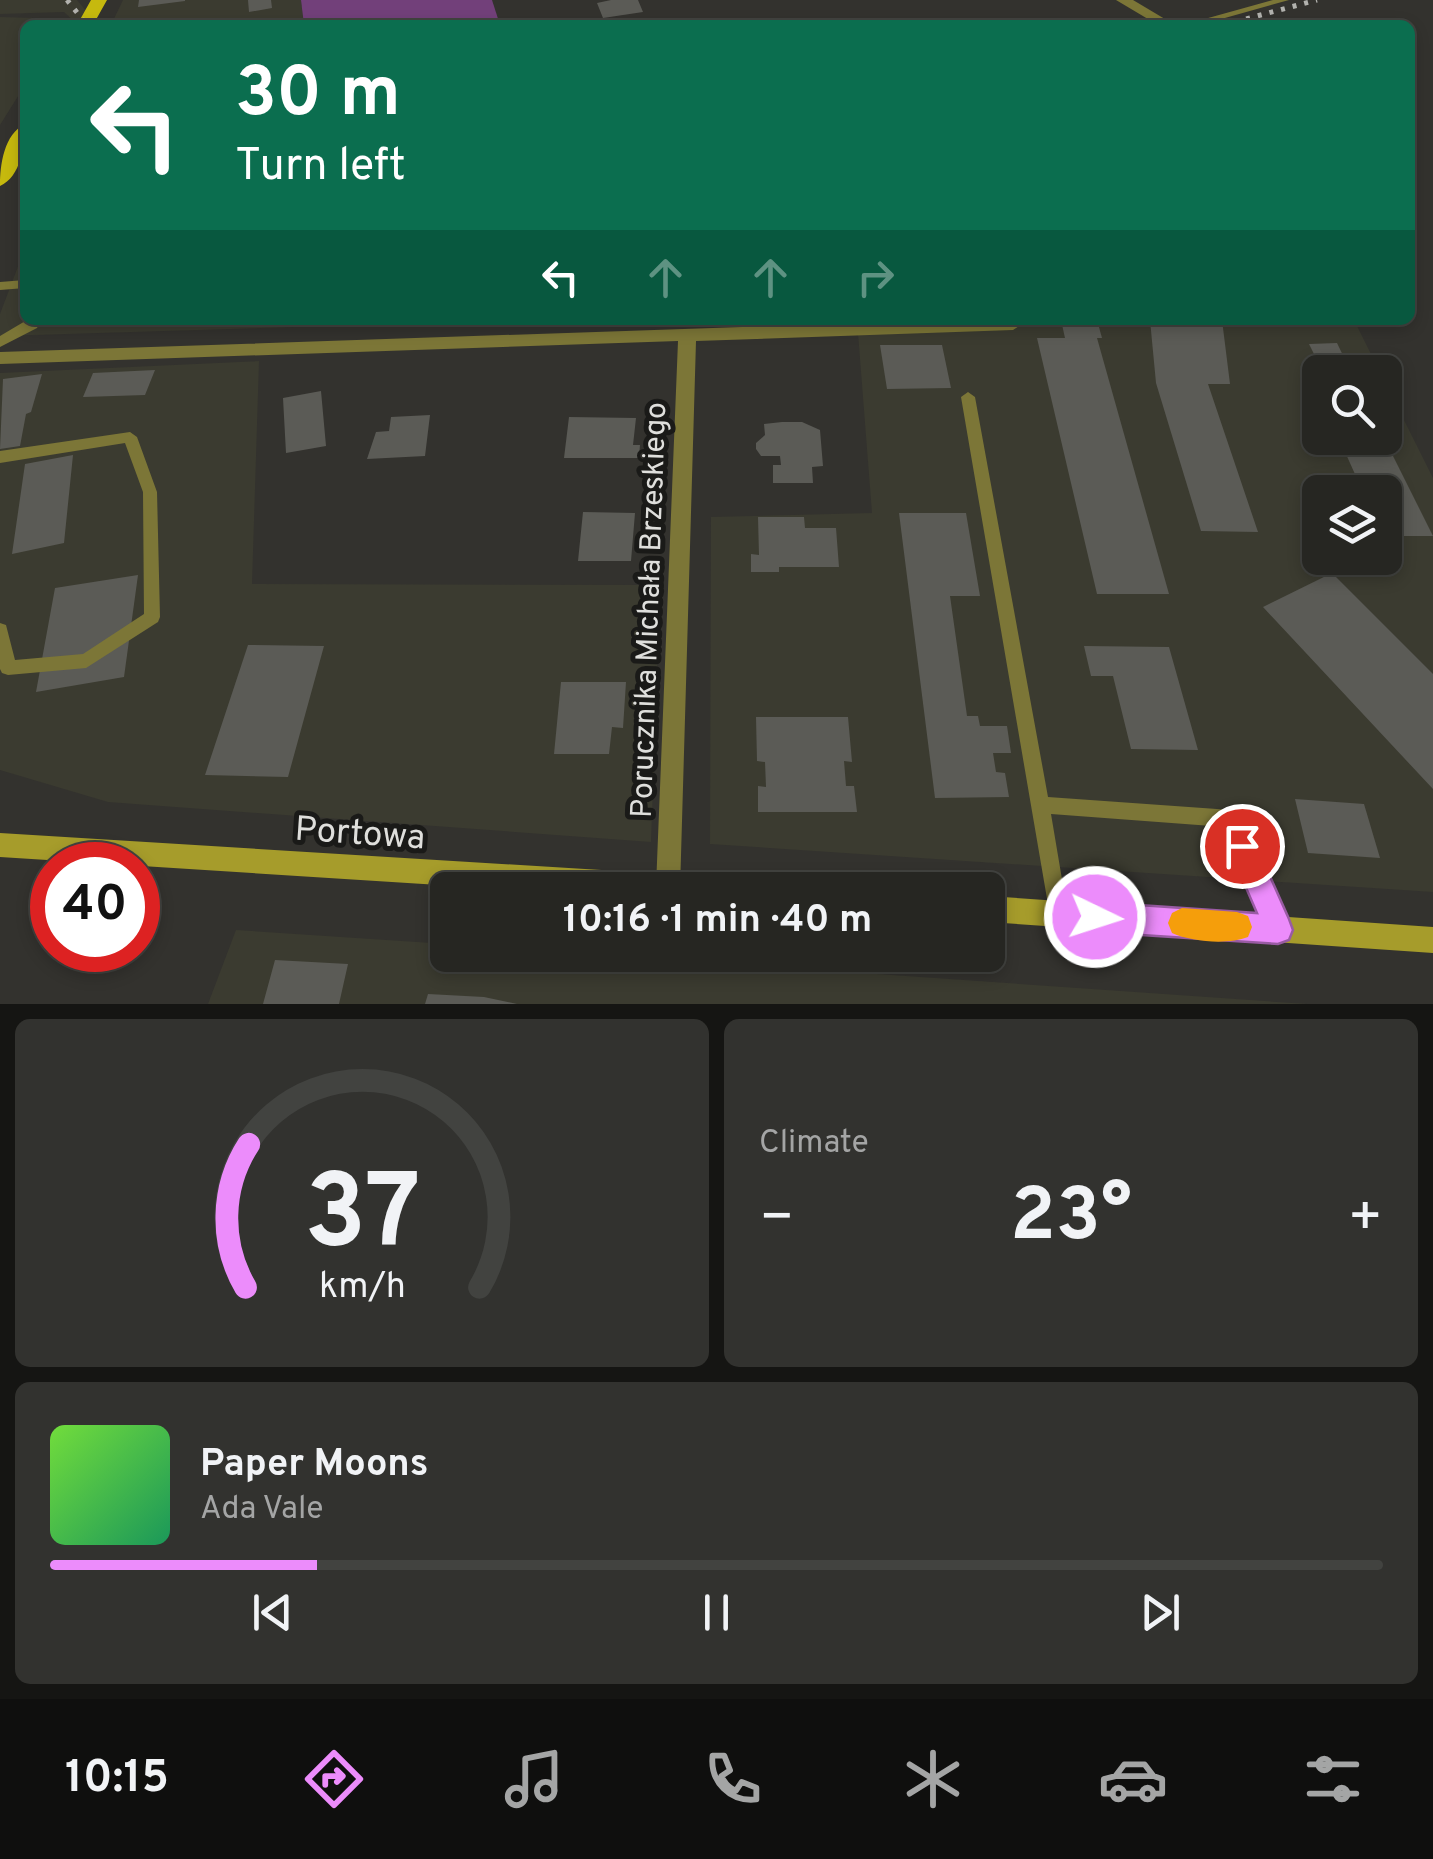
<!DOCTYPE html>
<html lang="en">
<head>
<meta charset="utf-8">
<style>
	body { margin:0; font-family:Overpass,sans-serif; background:#32322f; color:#f1f3f6; height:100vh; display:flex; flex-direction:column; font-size:38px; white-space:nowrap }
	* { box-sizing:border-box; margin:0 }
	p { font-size:32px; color:#a4a5a5 }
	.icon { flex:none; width:55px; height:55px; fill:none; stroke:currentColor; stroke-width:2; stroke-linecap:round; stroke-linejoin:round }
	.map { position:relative; height:1004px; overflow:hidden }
	.details { display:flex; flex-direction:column; gap:15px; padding:15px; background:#151513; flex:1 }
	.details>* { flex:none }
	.hud { position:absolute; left:20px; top:20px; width:1395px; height:305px; border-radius:15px; box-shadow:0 5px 15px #0003,0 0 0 2px #424340; background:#0b6e4f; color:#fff; overflow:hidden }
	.tools { position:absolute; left:1302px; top:355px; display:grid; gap:20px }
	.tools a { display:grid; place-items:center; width:100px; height:100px; border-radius:15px; background:#262622; box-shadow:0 5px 15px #0003,0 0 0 2px #424340; font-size:50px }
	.speed { position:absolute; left:30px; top:842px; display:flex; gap:20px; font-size:50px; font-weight:700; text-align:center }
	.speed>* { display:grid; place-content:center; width:130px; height:130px; border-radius:50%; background:#262622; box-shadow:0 5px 15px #0003,0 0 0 2px #424340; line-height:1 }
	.speed .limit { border:15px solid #d22; background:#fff; color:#111 }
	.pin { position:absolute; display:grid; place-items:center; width:85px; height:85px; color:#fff; margin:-42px; border:5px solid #fff; border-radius:50%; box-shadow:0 2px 10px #0007 }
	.me { position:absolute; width:110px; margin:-55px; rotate:94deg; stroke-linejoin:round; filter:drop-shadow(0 0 8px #0008) }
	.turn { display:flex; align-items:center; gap:35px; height:210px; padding:0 50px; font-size:45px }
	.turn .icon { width:130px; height:130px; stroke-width:2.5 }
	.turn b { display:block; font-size:70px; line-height:85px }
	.lanes { display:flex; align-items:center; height:95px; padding:0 50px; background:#0003; justify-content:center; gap:50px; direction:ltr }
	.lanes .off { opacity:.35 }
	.big { font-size:75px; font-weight:700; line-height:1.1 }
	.details .widget { flex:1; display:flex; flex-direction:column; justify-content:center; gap:15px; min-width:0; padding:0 35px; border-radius:15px; background:#32322f }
	.details .dial { align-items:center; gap:0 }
	.dial svg { height:260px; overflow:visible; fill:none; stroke:#424340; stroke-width:7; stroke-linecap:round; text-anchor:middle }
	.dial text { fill:#f1f3f6; stroke:none }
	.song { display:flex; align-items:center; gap:30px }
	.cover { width:120px; height:120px; border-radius:15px; background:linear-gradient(135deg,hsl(100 70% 55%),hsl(150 70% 35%)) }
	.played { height:10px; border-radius:5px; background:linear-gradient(90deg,#ec8cfb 20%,#424340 20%) }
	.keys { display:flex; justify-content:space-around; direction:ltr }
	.heat { display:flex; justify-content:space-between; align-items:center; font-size:55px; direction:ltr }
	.details .tiles { flex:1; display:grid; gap:15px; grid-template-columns:1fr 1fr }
	.widget:last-child { grid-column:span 2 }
	.trip { position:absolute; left:430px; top:872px; width:575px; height:100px; border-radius:15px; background:#262622; box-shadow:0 5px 15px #0003,0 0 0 2px #424340; font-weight:700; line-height:100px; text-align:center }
	.tabs { display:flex; height:160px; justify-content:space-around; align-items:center; background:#0f0f0e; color:#a4a5a5 }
	.tabs .icon { width:70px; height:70px }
	.tabs .selected { color:#ec8cfb }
	.tabs b { font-size:45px; color:#f1f3f6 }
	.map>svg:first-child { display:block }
</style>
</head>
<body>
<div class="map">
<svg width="1433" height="1004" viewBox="0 0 1433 1004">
	<rect width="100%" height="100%" fill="#33322e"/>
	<path fill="#3b3b30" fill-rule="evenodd" d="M 0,0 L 77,0 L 98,25 L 78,25 L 64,12 L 0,14 Z
		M 123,0 L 301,0 L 304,25 L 111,25 Z
		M 0,17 L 67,19 L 63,25 L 25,25 L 25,85 L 0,125 Z
		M 25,248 L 25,320 L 522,320 L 0,336 L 0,314 Z
		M 857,320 L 1354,320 L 1380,372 L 1320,372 L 1320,438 L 1385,438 L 1385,382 L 1433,478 L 1433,892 L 710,844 L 711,517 L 872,513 ZM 1320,492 L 1385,492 L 1385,558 L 1320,558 Z
		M 259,361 L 252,584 L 660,585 L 651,842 L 108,802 L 0,770 L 0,373 Z
		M 236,930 L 447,944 L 448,955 L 605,955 L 1307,1004 L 208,1004 Z"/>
	<path fill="#72407a" d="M 301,0 L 492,0 L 500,25 L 304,25 Z"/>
	<path fill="#5b5b56" d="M 139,0 L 185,0 L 185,1 L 138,7 Z
		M 248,0 L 271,0 L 272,8 L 249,12 Z
		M 611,0 L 638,0 L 643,12 L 603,18 L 597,3 Z
		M 1061,320 L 1097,320 L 1102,338 L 1097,338 L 1169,594 L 1097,594 L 1037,338 L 1065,338 Z
		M 1150,320 L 1222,320 L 1230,384 L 1208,384 L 1258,532 L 1201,531 L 1156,383 Z
		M 1337,343 L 1351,372 L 1323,372 L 1309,344 Z
		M 880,345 L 942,345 L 951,388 L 887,389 Z
		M 155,370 L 145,395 L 83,397 L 93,373 Z
		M 42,374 L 31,412 L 26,414 L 20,446 L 0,449 L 3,379 Z
		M 321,391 L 326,446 L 286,453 L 283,398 Z
		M 430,415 L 425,456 L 367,459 L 376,432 L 389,431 L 391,417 Z
		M 569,417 L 636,418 L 633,445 L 640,445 L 639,458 L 564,458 Z
		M 782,422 L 802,422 L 820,430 L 823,466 L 812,467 L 813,483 L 773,483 L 773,465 L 781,465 L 780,456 L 761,456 L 756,449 L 756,443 L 765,435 L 764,424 Z
		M 1354,438 L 1384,438 L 1433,536 L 1385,536 L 1385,492 L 1363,492 L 1341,443 L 1357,443 Z
		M 73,455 L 64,543 L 12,554 L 25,464 Z
		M 583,512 L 635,513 L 631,561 L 578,561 Z
		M 899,513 L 966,513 L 980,596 L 950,596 L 967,716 L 978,716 L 980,726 L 1007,726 L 1011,753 L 993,753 L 996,772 L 1005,773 L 1009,797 L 935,798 Z
		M 758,517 L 804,517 L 805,528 L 836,528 L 839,567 L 779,567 L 779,572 L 751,572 L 751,554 L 759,555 Z
		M 1332,573 L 1433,674 L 1433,789 L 1263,607 Z
		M 138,575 L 124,677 L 36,692 L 55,588 Z
		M 248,645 L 324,646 L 288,777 L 205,775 Z
		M 1084,646 L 1169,647 L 1198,750 L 1131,749 L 1113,676 L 1091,676 Z
		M 561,682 L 626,682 L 623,728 L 612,727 L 609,754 L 554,754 Z
		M 756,717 L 848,717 L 852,762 L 844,761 L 846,786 L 854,786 L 857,812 L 758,812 L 758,786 L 766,787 L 765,762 L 757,761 Z
		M 1295,799 L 1364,804 L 1380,858 L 1308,853 Z
		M 275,960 L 348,964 L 339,1004 L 263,1004 Z
		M 428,994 L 484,997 L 517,1004 L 425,1004 Z"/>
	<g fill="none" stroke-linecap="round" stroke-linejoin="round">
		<path fill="#7c7637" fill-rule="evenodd" d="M 1273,0 L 1289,0 L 1200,25 L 1183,25 Z
			M 25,280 L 25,288 L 0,290 L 0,282 Z
			M 27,320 L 41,320 L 37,328 L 0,347 L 0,336 Z
			M 968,392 L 975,397 L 1048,797 L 1231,810 L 1237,813 L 1289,929 L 1286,936 L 1279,939 L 1272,936 L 1225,827 L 1051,814 L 1068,915 L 1065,922 L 1058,925 L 1051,922 L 961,397 Z
			M 130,432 L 137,437 L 157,492 L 160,617 L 158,622 L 86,668 L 8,675 L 2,673 L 0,669 L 0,623 L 6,625 L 15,660 L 83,654 L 144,614 L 143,492 L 125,443 L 0,463 L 0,451 Z"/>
		<path fill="#7c7637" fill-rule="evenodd" d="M 1116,0 L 1133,0 L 1175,25 L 1158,25 Z
			M 951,320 L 1019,320 L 1022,324 L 1013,330 L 696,341 L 680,890 L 658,890 L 656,887 L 678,341 L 0,364 L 0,352 Z"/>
		<path fill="#a69c2b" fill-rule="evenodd" d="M 0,833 L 715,877 L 724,881 L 728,890 L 516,890 L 0,857 Z
			M 988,896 L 1433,927 L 1433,953 L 988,922 Z"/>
		<path fill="#c6b90e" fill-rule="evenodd" d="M 91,0 L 107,0 L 93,25 L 77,25 Z
			M 25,124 C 25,145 21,177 0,186 C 0,165 4,134 25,124 Z"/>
		<path stroke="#b2b2ae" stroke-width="5" stroke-dasharray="4 8" stroke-linecap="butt" d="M 67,0 L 87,25
			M 1223,25 L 1317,0"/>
	</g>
	<path fill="#ec8cfb" stroke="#995ba3" stroke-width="2.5" d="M 1242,832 L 1252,836 L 1289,919 L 1293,930 L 1289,940 L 1278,944 L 1095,932 L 1085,927 L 1080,917 L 1085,907 L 1095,902 L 1257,913 L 1228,846 L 1233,836 Z"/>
	<path fill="#f59e0b" d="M 1182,908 L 1237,912 L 1248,916 L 1252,927 L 1248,937 C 1228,945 1192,942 1172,933 L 1168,923 L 1172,913 Z"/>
	<g text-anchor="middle" stroke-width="10" stroke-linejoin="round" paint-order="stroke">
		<g font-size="30" fill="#dfdfdc" stroke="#1a1a18">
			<text transform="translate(648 610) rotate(-88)" y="10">Porucznika Michała Brzeskiego</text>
		</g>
		<g font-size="35" fill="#dfdfdc" stroke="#1a1a18">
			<text transform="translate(360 832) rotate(4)" y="12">Portowa</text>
		</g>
	</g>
</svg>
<div class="tools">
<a><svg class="icon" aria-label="search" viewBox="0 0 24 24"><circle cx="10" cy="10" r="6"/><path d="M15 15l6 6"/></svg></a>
<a><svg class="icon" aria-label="layers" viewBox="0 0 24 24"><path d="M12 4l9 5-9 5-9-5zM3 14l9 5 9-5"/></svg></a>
</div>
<div class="speed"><div class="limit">40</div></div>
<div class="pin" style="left:1242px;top:846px;background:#d93025"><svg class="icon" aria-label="arrive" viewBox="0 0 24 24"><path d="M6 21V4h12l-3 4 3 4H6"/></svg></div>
<svg class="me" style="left:1095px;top:917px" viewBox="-20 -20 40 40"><circle r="17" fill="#ec8cfb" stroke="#fff" stroke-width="3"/><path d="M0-11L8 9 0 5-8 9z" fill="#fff"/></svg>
<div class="trip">10:16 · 1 min · 40 m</div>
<div class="hud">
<div class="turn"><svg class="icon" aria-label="left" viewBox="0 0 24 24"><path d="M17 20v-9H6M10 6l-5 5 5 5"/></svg><div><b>30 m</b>Turn left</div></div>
<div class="lanes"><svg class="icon" aria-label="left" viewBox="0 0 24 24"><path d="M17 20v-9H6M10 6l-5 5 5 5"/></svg><svg class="icon off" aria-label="ahead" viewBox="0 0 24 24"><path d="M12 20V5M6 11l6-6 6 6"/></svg><svg class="icon off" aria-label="ahead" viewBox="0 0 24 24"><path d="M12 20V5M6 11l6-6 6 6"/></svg><svg class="icon off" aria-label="right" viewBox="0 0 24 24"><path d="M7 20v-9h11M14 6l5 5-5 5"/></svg></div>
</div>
</div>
<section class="details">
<div class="tiles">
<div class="widget dial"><svg viewBox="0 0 100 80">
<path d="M14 69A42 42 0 1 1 86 69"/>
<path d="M14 69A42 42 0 0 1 15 25" stroke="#ec8cfb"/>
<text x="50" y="56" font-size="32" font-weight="700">37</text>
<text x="50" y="72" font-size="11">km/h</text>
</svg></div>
<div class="widget"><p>Climate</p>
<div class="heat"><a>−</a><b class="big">23°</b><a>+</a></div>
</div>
<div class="widget">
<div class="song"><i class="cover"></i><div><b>Paper Moons</b><p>Ada Vale</p></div></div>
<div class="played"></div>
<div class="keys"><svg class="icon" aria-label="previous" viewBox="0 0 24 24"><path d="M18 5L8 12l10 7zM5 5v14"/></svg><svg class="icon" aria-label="pause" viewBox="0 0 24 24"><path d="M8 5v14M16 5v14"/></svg><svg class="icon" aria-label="next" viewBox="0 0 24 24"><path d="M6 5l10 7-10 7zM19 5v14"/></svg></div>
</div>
</div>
</section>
<nav class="tabs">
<b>10:15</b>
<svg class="icon selected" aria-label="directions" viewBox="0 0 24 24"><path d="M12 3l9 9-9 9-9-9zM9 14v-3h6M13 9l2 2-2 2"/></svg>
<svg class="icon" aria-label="music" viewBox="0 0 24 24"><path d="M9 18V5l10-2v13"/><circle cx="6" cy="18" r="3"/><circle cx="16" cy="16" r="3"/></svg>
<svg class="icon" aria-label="phone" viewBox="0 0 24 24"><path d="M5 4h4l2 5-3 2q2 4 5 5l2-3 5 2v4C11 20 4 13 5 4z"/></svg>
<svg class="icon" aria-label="climate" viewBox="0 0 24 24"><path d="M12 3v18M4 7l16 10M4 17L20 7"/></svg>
<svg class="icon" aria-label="car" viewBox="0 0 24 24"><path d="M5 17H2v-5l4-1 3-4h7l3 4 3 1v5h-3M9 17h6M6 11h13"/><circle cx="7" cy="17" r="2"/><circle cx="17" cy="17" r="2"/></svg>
<svg class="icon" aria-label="filters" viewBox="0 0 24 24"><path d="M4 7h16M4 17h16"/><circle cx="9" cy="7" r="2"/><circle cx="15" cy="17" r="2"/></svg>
</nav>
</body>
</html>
